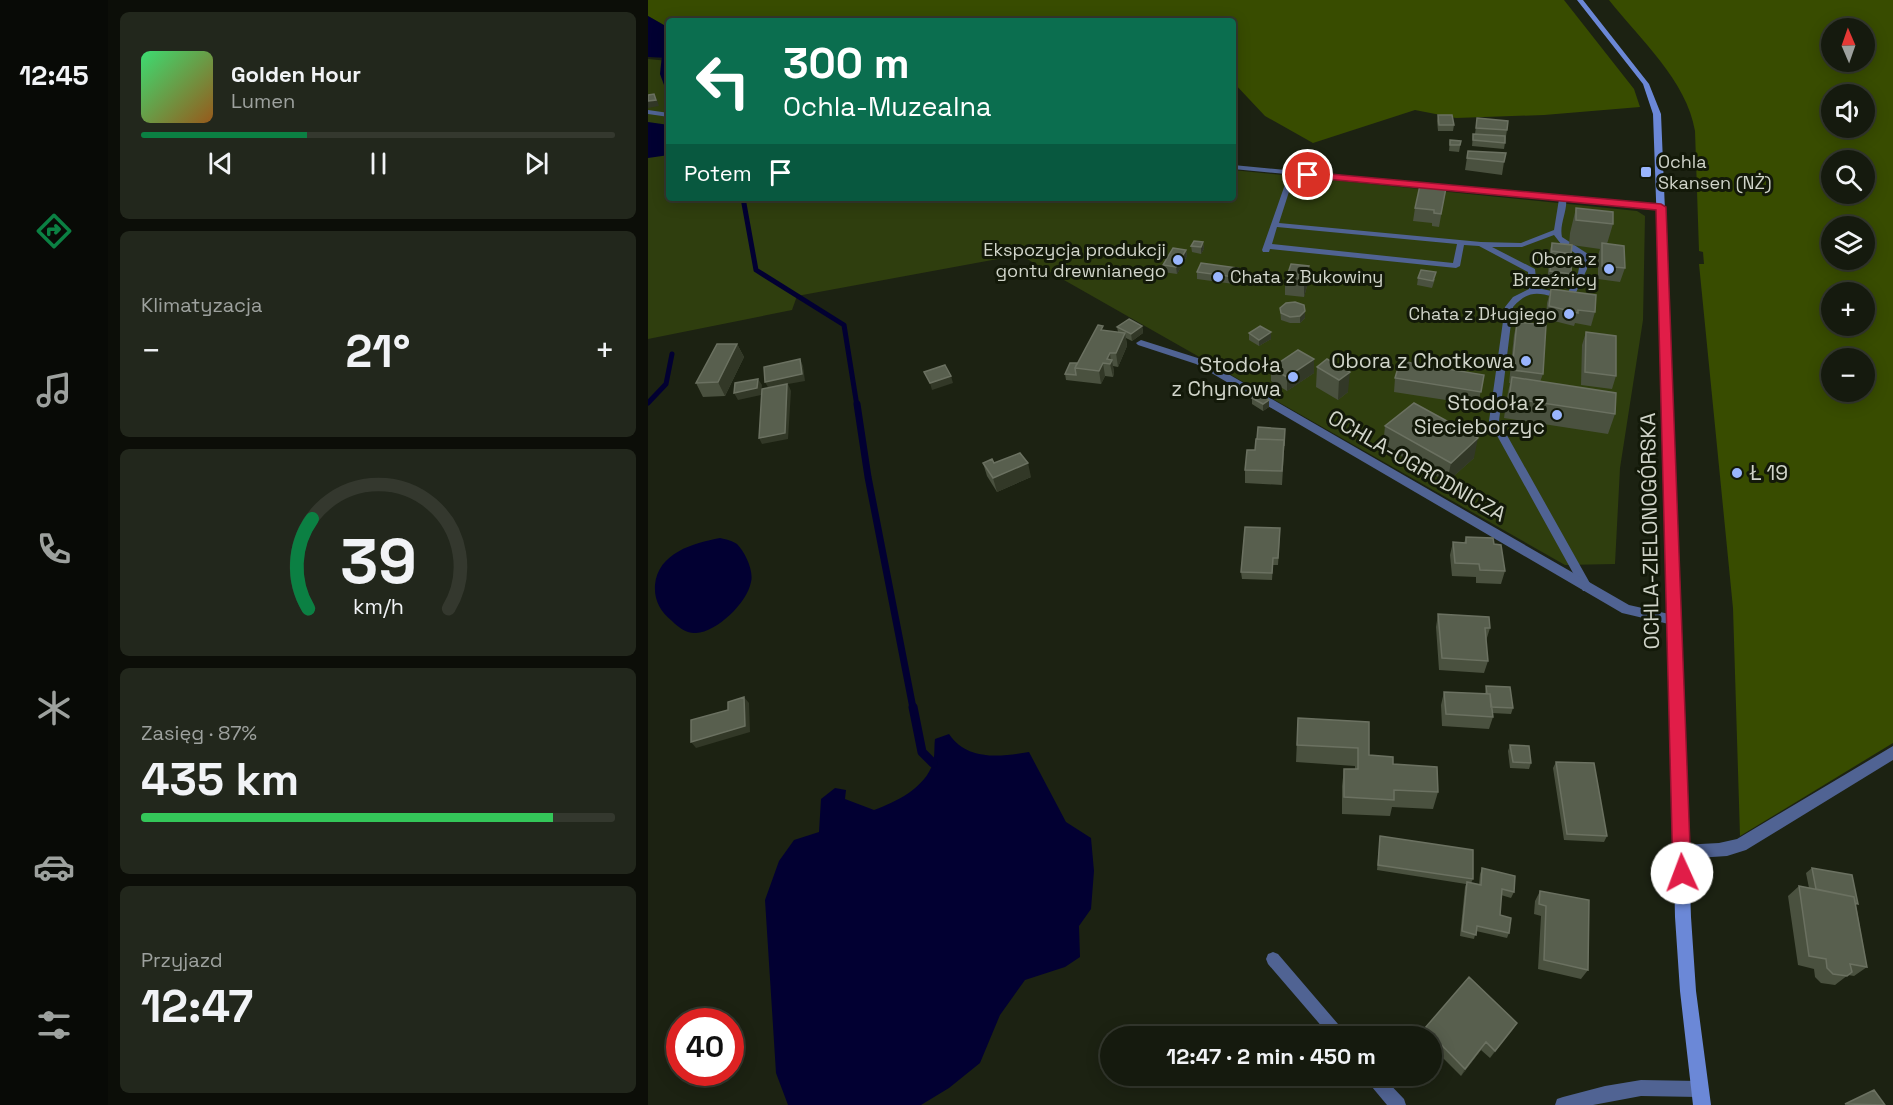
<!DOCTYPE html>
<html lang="pl">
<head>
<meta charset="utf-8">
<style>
	body { margin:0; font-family:"Space Grotesk",sans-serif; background:#22271c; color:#f1f3f6; height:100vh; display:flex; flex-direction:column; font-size:22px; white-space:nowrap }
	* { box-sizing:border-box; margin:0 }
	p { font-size:20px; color:#9da19e }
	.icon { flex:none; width:33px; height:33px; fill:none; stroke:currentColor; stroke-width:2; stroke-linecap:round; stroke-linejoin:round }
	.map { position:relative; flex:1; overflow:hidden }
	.details { display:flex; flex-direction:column; gap:12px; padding:12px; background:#0c0e08; width:540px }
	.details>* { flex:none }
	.banner { position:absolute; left:18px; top:18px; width:570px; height:183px; border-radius:6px; box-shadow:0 3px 15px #0003,0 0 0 2px #34382e; background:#0b6e4f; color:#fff; overflow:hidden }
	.needle { width:39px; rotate:358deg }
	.tools { position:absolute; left:1173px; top:18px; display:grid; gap:12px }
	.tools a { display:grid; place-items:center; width:54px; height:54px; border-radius:50%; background:#151a0e; box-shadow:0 3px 15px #0003,0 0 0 2px #34382e; font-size:30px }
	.speed { position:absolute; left:18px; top:1008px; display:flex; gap:12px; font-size:30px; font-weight:700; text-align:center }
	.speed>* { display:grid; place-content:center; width:78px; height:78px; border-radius:50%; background:#151a0e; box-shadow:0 3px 15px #0003,0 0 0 2px #34382e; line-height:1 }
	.speed .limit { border:9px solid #d22; background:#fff; color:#111 }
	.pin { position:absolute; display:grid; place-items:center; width:51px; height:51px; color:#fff; margin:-26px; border:3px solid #fff; border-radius:50%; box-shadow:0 2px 6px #0007 }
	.me { position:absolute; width:66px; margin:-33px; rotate:358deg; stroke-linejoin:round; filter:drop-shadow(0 0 4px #0008) }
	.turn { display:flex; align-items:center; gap:21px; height:126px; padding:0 18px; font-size:27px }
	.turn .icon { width:78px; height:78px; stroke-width:2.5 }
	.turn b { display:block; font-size:42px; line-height:51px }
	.then { display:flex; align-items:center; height:57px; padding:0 18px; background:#0003; gap:12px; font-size:22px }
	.big { font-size:45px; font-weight:600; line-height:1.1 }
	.details .widget { flex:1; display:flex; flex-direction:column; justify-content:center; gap:9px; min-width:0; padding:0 21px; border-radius:9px; background:#22271c }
	.details .dial { align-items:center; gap:0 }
	.dial svg { height:156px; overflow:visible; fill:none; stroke:#34382e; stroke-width:7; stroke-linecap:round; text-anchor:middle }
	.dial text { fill:#f1f3f6; stroke:none }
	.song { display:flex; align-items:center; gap:18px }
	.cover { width:72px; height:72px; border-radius:9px; background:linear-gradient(135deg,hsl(140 70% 55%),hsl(30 70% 35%)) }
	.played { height:6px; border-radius:3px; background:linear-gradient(90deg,#0b8043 35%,#34382e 35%) }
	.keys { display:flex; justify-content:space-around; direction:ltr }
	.heat { display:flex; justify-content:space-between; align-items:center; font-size:33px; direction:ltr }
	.charge { height:9px; border-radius:4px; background:linear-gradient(90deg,#34c759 87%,#34382e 0) }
	.trip { position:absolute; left:452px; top:1026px; width:342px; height:60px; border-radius:30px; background:#151a0e; box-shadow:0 3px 15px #0003,0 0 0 2px #34382e; font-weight:600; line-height:60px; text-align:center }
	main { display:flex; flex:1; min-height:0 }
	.tabs { display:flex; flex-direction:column; width:108px; justify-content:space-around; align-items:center; background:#080a06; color:#9da19e }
	.tabs .icon { width:42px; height:42px }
	.tabs .active { color:#0b8043 }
	.tabs b { font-size:27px; color:#f1f3f6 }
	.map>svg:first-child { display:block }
</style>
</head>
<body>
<main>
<nav class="tabs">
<b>12:45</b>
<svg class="icon active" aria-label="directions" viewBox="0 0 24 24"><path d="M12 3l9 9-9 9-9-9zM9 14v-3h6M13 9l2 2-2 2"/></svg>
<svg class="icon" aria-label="music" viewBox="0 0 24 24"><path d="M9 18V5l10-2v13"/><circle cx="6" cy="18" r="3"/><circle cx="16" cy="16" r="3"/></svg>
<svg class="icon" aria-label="phone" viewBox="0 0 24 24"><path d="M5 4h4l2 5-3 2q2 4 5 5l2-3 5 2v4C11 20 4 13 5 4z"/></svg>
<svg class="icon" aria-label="climate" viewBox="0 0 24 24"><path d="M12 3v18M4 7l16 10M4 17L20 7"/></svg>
<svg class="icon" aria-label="car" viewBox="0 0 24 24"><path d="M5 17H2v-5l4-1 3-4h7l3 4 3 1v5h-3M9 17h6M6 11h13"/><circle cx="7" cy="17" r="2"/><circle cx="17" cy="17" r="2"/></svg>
<svg class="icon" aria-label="filters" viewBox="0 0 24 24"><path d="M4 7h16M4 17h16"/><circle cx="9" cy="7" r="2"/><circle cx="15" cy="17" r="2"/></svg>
</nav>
<section class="details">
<div class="widget">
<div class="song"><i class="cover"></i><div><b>Golden Hour</b><p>Lumen</p></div></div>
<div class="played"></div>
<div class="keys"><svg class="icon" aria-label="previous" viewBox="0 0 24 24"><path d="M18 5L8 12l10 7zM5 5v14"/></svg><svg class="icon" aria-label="pause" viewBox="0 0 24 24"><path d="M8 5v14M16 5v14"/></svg><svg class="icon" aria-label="next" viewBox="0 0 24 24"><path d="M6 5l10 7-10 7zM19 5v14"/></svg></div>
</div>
<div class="widget"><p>Klimatyzacja</p>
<div class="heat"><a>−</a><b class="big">21°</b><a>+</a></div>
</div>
<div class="widget dial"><svg viewBox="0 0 100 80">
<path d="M14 69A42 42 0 1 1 86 69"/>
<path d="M14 69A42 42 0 0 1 16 23" stroke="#0b8043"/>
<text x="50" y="56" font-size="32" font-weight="700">39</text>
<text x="50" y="72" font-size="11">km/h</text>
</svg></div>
<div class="widget"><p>Zasięg · 87%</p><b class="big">435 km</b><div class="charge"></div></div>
<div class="widget"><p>Przyjazd</p><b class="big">12:47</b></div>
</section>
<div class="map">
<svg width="1245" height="1105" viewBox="0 0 1245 1105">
	<rect width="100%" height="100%" fill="#1c2212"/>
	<path fill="#2f3e0e" d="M 0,59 L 21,61 L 21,198 L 585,198 L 585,170 L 989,211 L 997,216 L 995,320 L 972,468 L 967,564 L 917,565 L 372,255 L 149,296 L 144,310 L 0,339 Z"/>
	<path fill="#384c00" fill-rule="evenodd" d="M 0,0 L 916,0 L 986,89 L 992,107 L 896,115 L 808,118 L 767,110 L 665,143 L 617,116 L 585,82 L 585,21 L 21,21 L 21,28 L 0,16 Z
		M 961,0 L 1245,0 L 1245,743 L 1092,836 L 1085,608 L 1051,264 L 1056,264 L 1055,252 L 1051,251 L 1047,131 C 1039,81 991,38 961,0 ZM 1184,28 L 1216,28 L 1216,62 L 1184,62 ZM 1184,94 L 1216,94 L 1216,128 L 1184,128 ZM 1184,160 L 1216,160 L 1216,194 L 1184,194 ZM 1184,226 L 1216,226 L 1216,260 L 1184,260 ZM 1184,292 L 1216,292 L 1216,326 L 1184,326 ZM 1184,358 L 1216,358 L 1216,392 L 1184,392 Z"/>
	<path fill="#020032" d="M 0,16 L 21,28 L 21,58 L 0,57 Z
		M 0,122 L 21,125 L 21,155 L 0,158 Z
		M 72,538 C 77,539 85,541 89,544 C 97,552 106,571 103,582 C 99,603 69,632 48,633 C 39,634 30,627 24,621 C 12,611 6,600 7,585 C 10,553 45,543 72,538 Z
		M 301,734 C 319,761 353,757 381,752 L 418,822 L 443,838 L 446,871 L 443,909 L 431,926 L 432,957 L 417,967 L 377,980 L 352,1015 L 332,1063 L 301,1088 L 273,1105 L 140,1105 L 128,1073 L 117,900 L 131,861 L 146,840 L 171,832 L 173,799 L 187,788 L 198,790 L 197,799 L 226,810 C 248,802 277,788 285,763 C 287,756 286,746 287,739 Z"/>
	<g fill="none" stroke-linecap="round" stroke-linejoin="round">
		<path stroke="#020032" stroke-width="5" d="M 95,198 L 108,270 L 196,325 L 209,406
			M 0,403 L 18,384 L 24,354"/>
		<path stroke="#020032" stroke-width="7" d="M 209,404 L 220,477 L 265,708"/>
		<path stroke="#020032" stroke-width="9" d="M 265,707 L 274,752 L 285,763"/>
		<path fill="#020032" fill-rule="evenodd" d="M 14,55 L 21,55 L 21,86 L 16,85 L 12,74 Z"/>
		<path fill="#506393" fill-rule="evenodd" d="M 0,110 L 21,113 L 21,117 L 0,114 Z
			M 644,171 L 647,173 L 631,223 L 833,242 L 873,243 L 906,230 L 911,199 L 918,197 C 920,211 911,224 914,237 L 940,254 L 939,269 L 925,299 C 899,300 887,282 865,307 L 851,421 L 943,585 L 944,588 L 943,591 L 935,591 L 841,421 L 857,307 L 865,297 L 881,289 L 880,272 L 831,246 L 816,245 L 812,266 L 808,268 L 622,249 L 621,252 L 615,252 L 614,250 L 641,173 ZM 629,227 L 809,244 L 805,263 L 624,244 ZM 906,235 L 913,244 L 933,257 L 930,273 L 919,294 L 889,288 L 887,269 L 844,247 L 874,247 Z
			M 625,952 L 630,954 L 696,1031 L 698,1036 L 682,1036 L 620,964 L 618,959 L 620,954 Z
			M 716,1076 L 734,1076 L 756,1099 L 758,1105 L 739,1105 L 719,1081 Z
			M 993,1080 L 1051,1081 L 1057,1083 L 1059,1089 L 1057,1095 L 1051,1097 L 993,1096 L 945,1105 L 907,1105 L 909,1099 L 915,1097 L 957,1086 Z"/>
		<path fill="#506393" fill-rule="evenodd" d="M 585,165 L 1013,205 L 1017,207 L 1013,209 L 585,169 Z
			M 493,340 L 556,360 L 981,605 L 1030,616 L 1031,620 L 1030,624 L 1025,625 L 974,613 L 548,364 L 490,345 L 488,343 Z
			M 1245,746 L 1245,760 L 1098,850 L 1079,856 L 1034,859 L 1029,857 L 1026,852 L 1029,847 L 1034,845 L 1071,843 L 1089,839 Z"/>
		<path fill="#6b88d7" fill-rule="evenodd" d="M 929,0 L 935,0 L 1001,84 L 1013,114 L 1027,453 L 1043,917 L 1048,991 L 1063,1105 L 1045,1105 L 1032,991 L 1027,917 L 1017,453 L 1005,114 L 995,84 Z"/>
	</g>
	<path fill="#4a513f" d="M 790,115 L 806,125 L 805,131 L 790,131 L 789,121 Z
		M 829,118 L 859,130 L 856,149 L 824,146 L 825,134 L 827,134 Z
		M 802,140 L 813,141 L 811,152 L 801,151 Z
		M 820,151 L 856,162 L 854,175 L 817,170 Z
		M 798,188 L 791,227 L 784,226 L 784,223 L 765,221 L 767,208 Z
		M 928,208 L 965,224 L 959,244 L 977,268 L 972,282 L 950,279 L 950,256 L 952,249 L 924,245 L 923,274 L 919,287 L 899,284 L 902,249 L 904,243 L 921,245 L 922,233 Z
		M 555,242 L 556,249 L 553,254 L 544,252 L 543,246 Z
		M 538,250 L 539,256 L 529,274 L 515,272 L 515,265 Z
		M 661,266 L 661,279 L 656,297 L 637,295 L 637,282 Z
		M 590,268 L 590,275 L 586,284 L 549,279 L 549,272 Z
		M 770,278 L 787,279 L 784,288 L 769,285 Z
		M 903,289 L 947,312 L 943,326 L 927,323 L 926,326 L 898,319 L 899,303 Z
		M 632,308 L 657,318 L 652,323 L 642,323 L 633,320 Z
		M 869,322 L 895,374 L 892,382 L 967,414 L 960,434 L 856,418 L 859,397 L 862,383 L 861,383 L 866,335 Z
		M 494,326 L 495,333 L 484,341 L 478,338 L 479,346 L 470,367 L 465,366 L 466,373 L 465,377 L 457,376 L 453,384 L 418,380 L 417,374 L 429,363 L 456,331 L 470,332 L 469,327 Z
		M 938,332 L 968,376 L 964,389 L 933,385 L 934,345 Z
		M 601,333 L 623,339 L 611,346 L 601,340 Z
		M 89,344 L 96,357 L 77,396 L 55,397 L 48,383 Z
		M 666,359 L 666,373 L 639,391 L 623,381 L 623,368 Z
		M 679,359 L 700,392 L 690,400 L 668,387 L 669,367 Z
		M 836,375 L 830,405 L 746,392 L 747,378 Z
		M 604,398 L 621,400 L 621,407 L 615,411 L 604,404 Z
		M 737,426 L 826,458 L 799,482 L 735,446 Z
		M 637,435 L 634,485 L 597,483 L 597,470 L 607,450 Z
		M 335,463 L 346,463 L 383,477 L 349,492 L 339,476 Z
		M 632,535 L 630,565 L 625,565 L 624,580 L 594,579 L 593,572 Z
		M 818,537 L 846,544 L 857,571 L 853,584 L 828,583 L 828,577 L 804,576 L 802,555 L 805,542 L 816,543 Z
		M 790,614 L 842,628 L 838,641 L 840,661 L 836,673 L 791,670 L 788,627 Z
		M 838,686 L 865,708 L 863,714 L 844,713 L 845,717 L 841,729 L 794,726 L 793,705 L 796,692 L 837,694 Z
		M 650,718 L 721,722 L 721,755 L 745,764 L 790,792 L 785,809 L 744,807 L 742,816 L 694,814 L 694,786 L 696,769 L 707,769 L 707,766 L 648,762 Z
		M 862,745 L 883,763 L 881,769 L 862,768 L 860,751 Z
		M 908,762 L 959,836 L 956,842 L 916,840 L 905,768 Z
		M 732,836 L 825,879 L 823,883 L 831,884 L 832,874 L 834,868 L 866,892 L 863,898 L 853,895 L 852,915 L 861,933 L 859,938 L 828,931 L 826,939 L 812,936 L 817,887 L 818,884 L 729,870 Z
		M 1164,868 L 1210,904 L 1208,905 L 1219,967 L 1206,976 L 1200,975 L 1187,985 L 1173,983 L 1167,977 L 1166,969 L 1150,965 L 1140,896 L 1151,886 L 1161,888 L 1158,873 Z
		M 892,891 L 940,970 L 933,979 L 890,969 L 893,916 L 886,914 L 887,901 Z
		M 869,1023 L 842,1058 L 833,1050 L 813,1076 L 783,1046 L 783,1036 L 774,1036 L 777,1028 Z"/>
	<path fill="#323827" d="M 6,94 L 9,100 L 11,106 L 0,108 L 0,101 Z
		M 555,242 L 556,249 L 553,254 L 553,247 Z
		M 538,250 L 539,256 L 529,274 L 528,267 Z
		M 661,266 L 661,279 L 656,297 L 656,284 Z
		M 590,268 L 590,275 L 586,284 L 586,277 Z
		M 657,311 L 657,318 L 652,323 L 652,316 Z
		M 494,326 L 495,333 L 484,341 L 483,334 Z
		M 623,332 L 623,339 L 611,346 L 611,340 Z
		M 477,333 L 479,346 L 470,367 L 468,353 Z
		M 89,344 L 96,357 L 77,396 L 70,382 Z
		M 462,353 L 463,362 L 464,360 L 466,373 L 465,377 L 462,364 L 459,359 Z
		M 152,359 L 155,366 L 157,381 L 140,384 L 143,391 L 140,439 L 114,444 L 111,438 L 121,389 L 117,382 Z
		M 666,359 L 666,373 L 639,391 L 639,377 Z
		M 455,363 L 457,376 L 453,384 L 451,371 Z
		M 702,372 L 700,392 L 690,400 L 691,380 Z
		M 303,376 L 305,383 L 284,390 L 282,383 Z
		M 110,379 L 114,385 L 113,395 L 90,400 L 86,393 Z
		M 621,400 L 621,407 L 615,411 L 615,404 Z
		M 830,438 L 826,458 L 799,482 L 803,463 Z
		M 380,463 L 383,477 L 349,492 L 345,478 Z
		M 96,697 L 101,703 L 102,732 L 48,748 L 43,742 Z
		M 869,1023 L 864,1031 L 842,1058 L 847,1051 Z
		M 838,1042 L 833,1050 L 813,1076 L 817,1069 Z"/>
	<path fill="#585f4e" stroke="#6b7161" stroke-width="1.5" d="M 6,94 L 8,100 L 0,101 L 0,95 Z
		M 790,115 L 804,115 L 806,125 L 791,125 Z
		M 829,118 L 860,121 L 859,130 L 828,128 Z
		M 825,134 L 857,136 L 857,143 L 825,140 Z
		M 802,140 L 813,141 L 812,145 L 802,145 Z
		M 820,151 L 858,153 L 856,162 L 819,158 Z
		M 772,185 L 798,188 L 793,214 L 786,213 L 786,210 L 767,208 Z
		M 928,208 L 965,212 L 965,224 L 928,220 Z
		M 546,241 L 555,242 L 553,247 L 543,246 Z
		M 904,243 L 924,245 L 923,254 L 904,251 L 903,258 Z
		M 954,243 L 976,246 L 977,268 L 954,266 Z
		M 525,248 L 538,250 L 528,267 L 515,265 Z
		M 904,251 L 924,254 L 923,274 L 902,271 Z
		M 553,263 L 590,268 L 586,277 L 549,272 Z
		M 643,264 L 661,266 L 656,284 L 637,282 Z
		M 773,270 L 788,272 L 785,281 L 770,278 Z
		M 903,289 L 948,295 L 947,312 L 930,310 L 930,313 L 901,306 Z
		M 647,302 L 656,305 L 657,311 L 652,316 L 642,317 L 633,313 L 632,308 L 638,303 Z
		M 481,319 L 494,326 L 483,334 L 469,327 Z
		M 869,322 L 898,325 L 895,374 L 864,370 Z
		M 450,325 L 455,326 L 453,330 L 477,333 L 468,353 L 462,353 L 459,359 L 464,360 L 462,364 L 455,363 L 451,371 L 427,368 Z
		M 612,326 L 623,332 L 611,340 L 601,333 Z
		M 938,332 L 968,336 L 968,376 L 937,372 Z
		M 69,344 L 89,344 L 70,382 L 48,383 Z
		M 650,350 L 666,359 L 639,377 L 623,368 Z
		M 152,359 L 154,374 L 117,382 L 116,367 Z
		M 679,359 L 702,372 L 691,380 L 669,367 Z
		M 752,361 L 836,375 L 833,392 L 747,378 Z
		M 422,363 L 429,363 L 427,368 L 428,375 L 417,374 Z
		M 297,365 L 303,376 L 282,383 L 276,372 Z
		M 864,377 L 968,393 L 967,414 L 861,398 Z
		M 110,379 L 109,388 L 86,393 L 87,383 Z
		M 139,384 L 137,433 L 111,438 L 114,389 Z
		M 610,393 L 621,400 L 615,404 L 604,398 Z
		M 766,403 L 830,438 L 803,463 L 737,426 Z
		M 610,427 L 637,429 L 636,446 L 636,440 L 609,439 Z
		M 608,439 L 636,440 L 634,471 L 597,470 L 599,450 L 607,450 Z
		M 372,453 L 380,463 L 345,478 L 335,463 L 344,459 L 346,463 Z
		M 597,527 L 632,528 L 630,558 L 625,558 L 624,573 L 593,572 Z
		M 818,537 L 845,538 L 846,544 L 853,545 L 857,571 L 832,570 L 831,564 L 807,563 L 805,542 L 818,543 Z
		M 790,614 L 841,617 L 842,628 L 837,628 L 840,661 L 794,658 Z
		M 838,686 L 862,687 L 865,708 L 843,707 L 842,694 L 839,694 Z
		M 796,692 L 842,694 L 845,717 L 798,714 Z
		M 96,697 L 97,726 L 43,742 L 43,720 L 80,710 L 80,702 Z
		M 650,718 L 721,722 L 721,755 L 745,757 L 745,764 L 789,767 L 790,792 L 746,790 L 746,800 L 696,797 L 696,769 L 710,769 L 710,748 L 649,745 Z
		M 862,745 L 881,746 L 883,763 L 865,762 Z
		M 908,762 L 946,763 L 959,836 L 919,834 Z
		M 732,836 L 825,850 L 825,879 L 730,865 Z
		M 834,868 L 867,876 L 866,892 L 854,889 L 852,915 L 863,918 L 861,933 L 829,926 L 828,935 L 814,931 L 819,882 L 833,885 Z
		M 1164,868 L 1204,875 L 1210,904 L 1207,903 L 1206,897 L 1168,889 Z
		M 1151,886 L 1206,897 L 1219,967 L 1202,964 L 1204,972 L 1199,976 L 1185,974 L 1179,968 L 1178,959 L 1161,956 Z
		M 892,891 L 941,900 L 940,970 L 896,960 L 898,906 L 891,904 Z
		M 821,977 L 869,1023 L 847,1051 L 838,1042 L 817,1069 L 777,1028 Z
		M 1226,1090 L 1237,1105 L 1197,1104 Z"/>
	<path fill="#e11d48" stroke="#92132f" stroke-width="1.5" d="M 660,172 L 1013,204 L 1018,207 L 1043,873 L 1040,879 L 1034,882 L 1028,879 L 1025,873 L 1008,210 L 657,177 L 656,175 Z"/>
	<g fill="#99b5fd" stroke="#131909" stroke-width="2">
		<rect x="992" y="166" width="12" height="12" rx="3"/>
		<circle cx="530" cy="260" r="6"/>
		<circle cx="961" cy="269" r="6"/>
		<circle cx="570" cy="277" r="6"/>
		<circle cx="921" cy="314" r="6"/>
		<circle cx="878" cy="361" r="6"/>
		<circle cx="645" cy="377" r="6"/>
		<circle cx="909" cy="415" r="6"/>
		<circle cx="1089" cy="473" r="6"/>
	</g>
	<g text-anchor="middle" stroke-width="6" stroke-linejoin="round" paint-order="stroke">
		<g font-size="18" fill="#d0d4c9" stroke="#131909" text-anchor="end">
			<text x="1010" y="168" text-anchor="start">Ochla<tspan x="1010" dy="21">Skansen (NŻ)</tspan></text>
			<text x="518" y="256">Ekspozycja produkcji<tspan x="518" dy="21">gontu drewnianego</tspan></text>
			<text x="949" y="265">Obora z<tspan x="949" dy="21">Brzeźnicy</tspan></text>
			<text x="582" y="283" text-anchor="start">Chata z Bukowiny</text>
			<text x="909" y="320">Chata z Długiego</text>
		</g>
		<g font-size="21" fill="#d0d4c9" stroke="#131909" text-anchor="end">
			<text x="866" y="368">Obora z Chotkowa</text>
			<text x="633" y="372">Stodoła<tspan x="633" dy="24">z Chynowa</tspan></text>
			<text x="897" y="410">Stodoła z<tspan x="897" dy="24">Siecieborzyc</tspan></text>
			<text x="1101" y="480" text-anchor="start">Ł 19</text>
		</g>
		<g font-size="21" fill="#d0d4c9" stroke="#131909">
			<text transform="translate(769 466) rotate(30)" y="7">OCHLA-OGRODNICZA</text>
			<text transform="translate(1002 531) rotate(-91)" y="7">OCHLA-ZIELONOGÓRSKA</text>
		</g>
	</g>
</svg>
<div class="tools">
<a><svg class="needle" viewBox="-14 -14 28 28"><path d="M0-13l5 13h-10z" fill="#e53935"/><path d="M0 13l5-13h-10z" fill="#9da19e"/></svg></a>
<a><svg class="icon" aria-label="sound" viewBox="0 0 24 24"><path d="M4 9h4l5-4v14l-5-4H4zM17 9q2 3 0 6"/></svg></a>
<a><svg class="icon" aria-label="search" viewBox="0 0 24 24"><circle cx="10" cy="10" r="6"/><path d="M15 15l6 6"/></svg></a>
<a><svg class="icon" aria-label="layers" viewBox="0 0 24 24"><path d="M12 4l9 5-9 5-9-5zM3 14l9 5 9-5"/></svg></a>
<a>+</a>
<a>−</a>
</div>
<div class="speed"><div class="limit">40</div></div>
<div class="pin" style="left:660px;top:175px;background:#d93025"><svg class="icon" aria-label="arrive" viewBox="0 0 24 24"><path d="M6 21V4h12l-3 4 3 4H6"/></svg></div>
<svg class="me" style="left:1034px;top:873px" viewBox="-20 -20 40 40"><circle r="19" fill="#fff"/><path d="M0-13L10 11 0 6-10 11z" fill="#e11d48"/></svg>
<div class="trip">12:47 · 2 min · 450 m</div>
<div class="banner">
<div class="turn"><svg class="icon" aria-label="left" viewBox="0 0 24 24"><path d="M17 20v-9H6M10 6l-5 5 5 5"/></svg><div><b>300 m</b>Ochla-Muzealna</div></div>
<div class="then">Potem<svg class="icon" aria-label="arrive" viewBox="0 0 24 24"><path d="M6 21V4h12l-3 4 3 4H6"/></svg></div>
</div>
</div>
</main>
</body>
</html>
